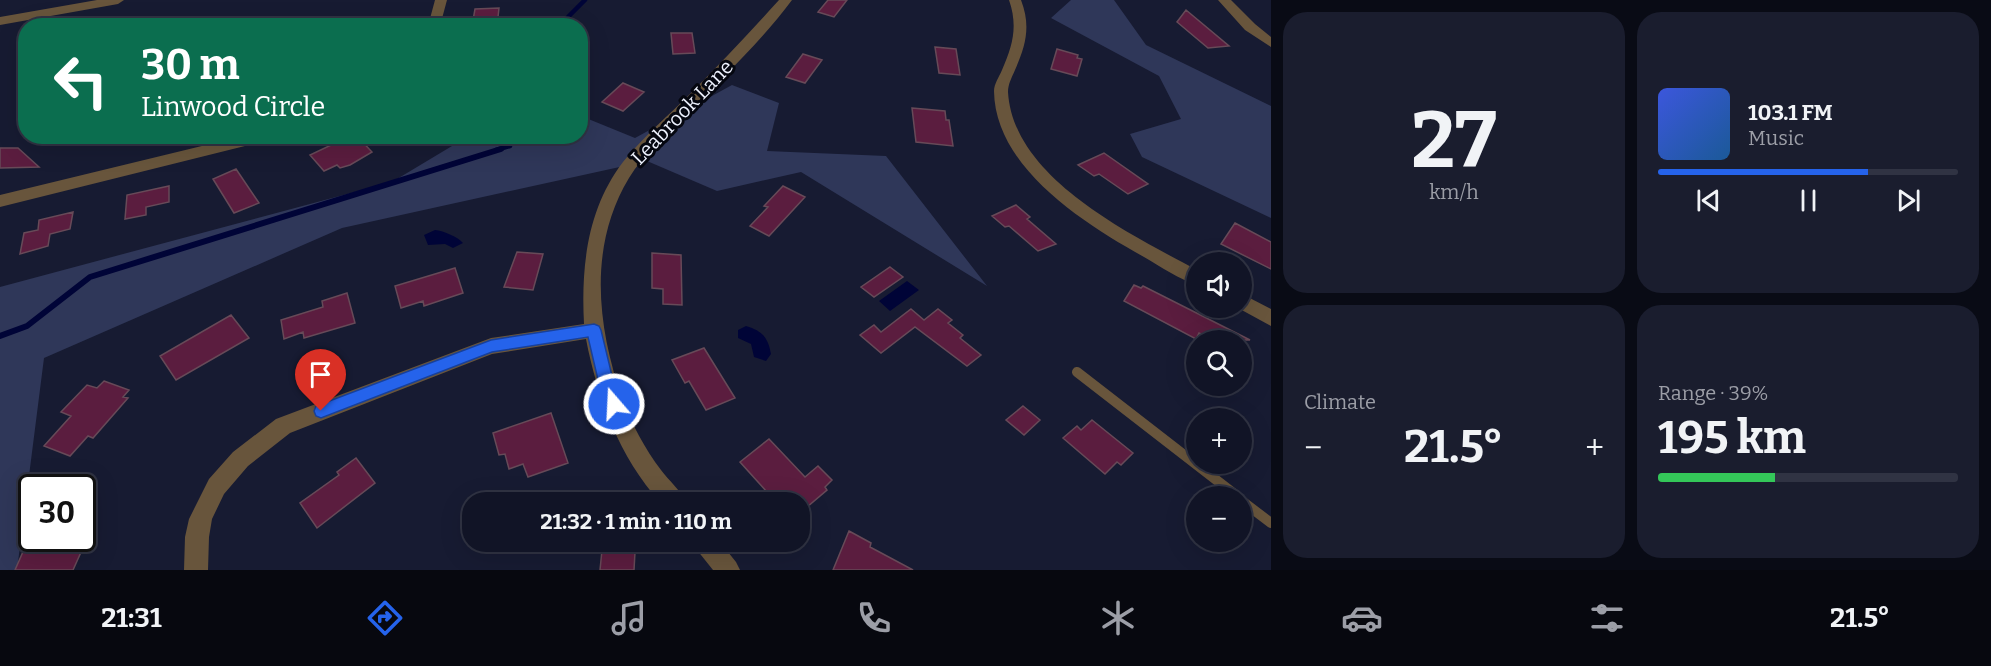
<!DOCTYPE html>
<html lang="en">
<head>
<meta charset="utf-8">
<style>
	body { margin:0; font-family:Bitter,serif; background:#1a1d2e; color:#f1f3f6; height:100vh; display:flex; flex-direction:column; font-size:22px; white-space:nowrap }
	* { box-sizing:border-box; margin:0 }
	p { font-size:20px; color:#9c9ea7 }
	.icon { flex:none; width:33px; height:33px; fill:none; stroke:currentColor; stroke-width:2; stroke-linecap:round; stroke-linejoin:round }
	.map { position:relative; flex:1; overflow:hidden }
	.details { display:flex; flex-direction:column; gap:12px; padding:12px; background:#090b15; width:720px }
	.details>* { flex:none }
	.guide { position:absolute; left:18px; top:18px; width:570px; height:126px; border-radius:24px; box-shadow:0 6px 24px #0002,0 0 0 2px #303343; background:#0b6e4f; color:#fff; overflow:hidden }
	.buttons { position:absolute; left:1186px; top:252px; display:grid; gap:12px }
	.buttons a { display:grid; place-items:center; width:66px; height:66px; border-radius:50%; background:#111426; box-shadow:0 6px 24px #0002,0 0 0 2px #303343; font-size:30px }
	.speed { position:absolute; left:18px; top:474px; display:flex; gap:12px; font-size:30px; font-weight:700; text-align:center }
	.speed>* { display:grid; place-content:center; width:78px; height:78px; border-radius:50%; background:#111426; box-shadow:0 6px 24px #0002,0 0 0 2px #303343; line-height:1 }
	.speed .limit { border:3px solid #111; border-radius:9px; background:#fff; color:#111 }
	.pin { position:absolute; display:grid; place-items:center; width:51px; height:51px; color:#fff; margin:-62px -26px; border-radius:50% 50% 50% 0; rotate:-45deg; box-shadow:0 0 6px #0007 }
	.pin .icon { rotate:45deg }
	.me { position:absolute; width:66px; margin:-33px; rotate:341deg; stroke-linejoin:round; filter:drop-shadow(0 0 4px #0008) }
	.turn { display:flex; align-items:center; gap:21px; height:126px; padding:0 24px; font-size:27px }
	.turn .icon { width:78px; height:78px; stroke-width:2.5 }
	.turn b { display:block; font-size:42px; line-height:51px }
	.big { font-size:45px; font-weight:700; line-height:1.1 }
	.details .widget { flex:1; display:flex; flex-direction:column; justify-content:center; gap:9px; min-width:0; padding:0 21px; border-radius:24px; background:#1a1d2e }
	.details .dial { align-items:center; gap:0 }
	.dial b { font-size:78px; line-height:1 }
	.song { display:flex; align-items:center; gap:18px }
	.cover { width:72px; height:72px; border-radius:9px; background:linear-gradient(135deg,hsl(230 70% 55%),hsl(210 70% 35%)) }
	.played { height:6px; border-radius:3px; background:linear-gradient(90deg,#2563eb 70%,#303343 70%) }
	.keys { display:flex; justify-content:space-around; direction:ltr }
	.heat { display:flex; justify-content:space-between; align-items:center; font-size:33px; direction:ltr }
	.charge { height:9px; border-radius:4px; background:linear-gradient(90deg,#34c759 39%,#303343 0) }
	.details .tiles { flex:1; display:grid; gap:12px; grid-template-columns:repeat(2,1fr) }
	.trip { position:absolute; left:462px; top:492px; width:348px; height:60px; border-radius:24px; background:#111426; box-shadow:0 6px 24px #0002,0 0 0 2px #303343; font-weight:700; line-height:60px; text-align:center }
	.tab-bar { display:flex; height:96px; justify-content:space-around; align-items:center; background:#07080f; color:#9c9ea7 }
	.tab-bar .icon { width:42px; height:42px }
	.tab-bar .active { color:#2563eb }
	.tab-bar b { font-size:27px; color:#f1f3f6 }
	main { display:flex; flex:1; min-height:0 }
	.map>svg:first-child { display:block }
</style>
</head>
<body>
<main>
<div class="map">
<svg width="1271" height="570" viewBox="0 0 1271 570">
	<rect width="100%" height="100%" fill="#171b32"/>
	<path fill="#2f3759" d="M 1071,0 L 1114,0 L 1146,45 L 1271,106 L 1271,218 L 1142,157 L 1130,134 L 1181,119 L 1159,76 L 1051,18 Z
		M 732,85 L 779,103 L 767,151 L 886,156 L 987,286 L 801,172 L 717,191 L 647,161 L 342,228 L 44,358 L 17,570 L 0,570 L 0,287 L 392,182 L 467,137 L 580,136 L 581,116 L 635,138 Z"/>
	<path fill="#000437" d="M 435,230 C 444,231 458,237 463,243 L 453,248 L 445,244 L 428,245 L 424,235 Z
		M 907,281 L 919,290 L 890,311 L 879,301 Z
		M 746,326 C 763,331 768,338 771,354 L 766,361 L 754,357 L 751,344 L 738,338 L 738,330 Z"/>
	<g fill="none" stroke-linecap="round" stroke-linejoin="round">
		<path stroke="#000437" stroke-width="4.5" d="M 565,26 L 568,17 L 585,0
			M 496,150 L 510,146 L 507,136"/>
		<path stroke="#000437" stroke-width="6" d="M 0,336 L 27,326 L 90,277 L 501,149"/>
	</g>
	<path fill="#5b1d3f" stroke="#674a58" stroke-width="1.5" d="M 828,0 L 847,0 L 834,17 L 818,12 Z
		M 499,8 L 497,26 L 472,26 L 475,9 Z
		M 1186,10 L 1229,46 L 1208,48 L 1177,22 Z
		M 671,33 L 692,33 L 695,53 L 673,54 Z
		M 935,47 L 956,49 L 960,75 L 939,73 Z
		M 1057,49 L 1078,55 L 1077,58 L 1082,59 L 1077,76 L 1051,69 Z
		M 803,54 L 822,60 L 805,83 L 786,77 Z
		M 623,83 L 644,92 L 623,111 L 602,102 Z
		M 912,108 L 945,111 L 946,120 L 949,120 L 953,146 L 916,142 Z
		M 350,136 L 357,136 L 372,152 L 350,165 L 340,168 L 337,165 L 324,171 L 310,155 Z
		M 0,148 L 18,148 L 39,167 L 0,168 Z
		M 1104,153 L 1148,184 L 1128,194 L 1099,174 L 1094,176 L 1078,165 Z
		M 236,169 L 259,203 L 234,213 L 213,179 Z
		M 169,186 L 169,202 L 146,207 L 146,215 L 125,219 L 127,195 Z
		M 783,186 L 805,197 L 769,236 L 750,226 L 768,207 L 764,206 Z
		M 1016,205 L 1030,217 L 1027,219 L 1056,244 L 1038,251 L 1009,226 L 1005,227 L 992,216 Z
		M 73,212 L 70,229 L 50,234 L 48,246 L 20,254 L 24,233 L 38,230 L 39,220 Z
		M 1235,223 L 1271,242 L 1271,269 L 1221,244 Z
		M 517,252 L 543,254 L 533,290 L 504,287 Z
		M 652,253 L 681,255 L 682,305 L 663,304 L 663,289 L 652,288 Z
		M 890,267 L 903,277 L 874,297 L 861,287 Z
		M 455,268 L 463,293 L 424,306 L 423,301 L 401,308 L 395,286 Z
		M 1134,285 L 1141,288 L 1143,286 L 1250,340 L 1214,340 L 1199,333 L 1196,339 L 1124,301 Z
		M 347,293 L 355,323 L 304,338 L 303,332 L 284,339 L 281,320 L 323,307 L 322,301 Z
		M 911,309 L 924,320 L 938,309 L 952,320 L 948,323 L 963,335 L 960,338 L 981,355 L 967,366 L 915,327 L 881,353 L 860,335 L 874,325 L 881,332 Z
		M 231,315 L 249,338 L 176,380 L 160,356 Z
		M 704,348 L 735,398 L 706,410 L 689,381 L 685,383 L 672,360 Z
		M 104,381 L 129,390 L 123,397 L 128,398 L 93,438 L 88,436 L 70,456 L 44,446 L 71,416 L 61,412 L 87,385 L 97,388 Z
		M 1023,406 L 1040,420 L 1024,435 L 1006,420 Z
		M 551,413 L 568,463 L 528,477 L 523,464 L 509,469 L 505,454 L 499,455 L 493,433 Z
		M 1092,420 L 1133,453 L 1121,465 L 1117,462 L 1105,474 L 1063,438 L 1077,426 L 1081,430 Z
		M 769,439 L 805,477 L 818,466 L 832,480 L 825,487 L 827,490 L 800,513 L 800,502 L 780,502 L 769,491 L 767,492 L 740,462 Z
		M 356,458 L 375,483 L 317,528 L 300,503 L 339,475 L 337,472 Z
		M 849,531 L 871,543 L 870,547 L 913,570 L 833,570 Z
		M 29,538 L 72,538 L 71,542 L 86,541 L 73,570 L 15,570 Z
		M 602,550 L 635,552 L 634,570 L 600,570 Z"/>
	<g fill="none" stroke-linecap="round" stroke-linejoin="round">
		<path stroke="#68553c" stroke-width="10" d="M 1077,372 L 1237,496
			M 1242,501 L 1271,523"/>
		<path fill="#68553c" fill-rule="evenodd" d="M 97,0 L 124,0 L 118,4 L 0,25 L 0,17 Z
			M 435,0 L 447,0 L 440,26 L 428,26 Z
			M 779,0 L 792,0 C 761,42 720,80 684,117 C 665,136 643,155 629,178 C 588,246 597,326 622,398 C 631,423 645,449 661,470 C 669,481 681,490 685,502 L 660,502 C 620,458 597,397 586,339 L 492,354 L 290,433 L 248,466 L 224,494 L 212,519 L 209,537 L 208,570 L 184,570 L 185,537 L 189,519 L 209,479 L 233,452 L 276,419 L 491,338 L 584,324 C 581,267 587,209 623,162 C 643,137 668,116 691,93 C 721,63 750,32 779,0 Z
			M 1009,0 L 1021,0 C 1031,26 1026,45 1015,70 C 1012,77 1008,84 1008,92 C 1013,178 1130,234 1197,270 L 1197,285 C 1179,279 1161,267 1144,257 C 1085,224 995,168 994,91 C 994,84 999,77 1002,70 C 1013,45 1018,26 1009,0 Z
			M 1218,0 L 1231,0 L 1255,24 L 1271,37 L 1271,47 L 1245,30 Z
			M 243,136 L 272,136 L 265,141 L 0,207 L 0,195 Z
			M 1242,294 L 1271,309 L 1271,326 L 1238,308 L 1242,308 Z
			M 693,542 L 720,542 L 736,562 L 740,570 L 713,570 L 697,550 Z"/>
	</g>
	<path fill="#2563eb" stroke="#184099" stroke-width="1.5" d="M 594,324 L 599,326 L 601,330 L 614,384 L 622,404 L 620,409 L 614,411 L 609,409 L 599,384 L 588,337 L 492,352 L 321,418 L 316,416 L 314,411 L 316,406 L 491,340 Z"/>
	<g text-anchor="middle" stroke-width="6" stroke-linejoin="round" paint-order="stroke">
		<g font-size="20" fill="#edf1fd" stroke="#050710">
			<text transform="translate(682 112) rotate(-46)" y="7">Leabrook Lane</text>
		</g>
	</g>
</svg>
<div class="buttons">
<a><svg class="icon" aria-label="sound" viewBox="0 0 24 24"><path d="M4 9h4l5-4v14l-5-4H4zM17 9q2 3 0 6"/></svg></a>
<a><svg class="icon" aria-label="search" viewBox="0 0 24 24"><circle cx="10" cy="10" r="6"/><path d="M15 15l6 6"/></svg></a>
<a>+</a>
<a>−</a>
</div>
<div class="speed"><div class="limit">30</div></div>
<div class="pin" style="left:321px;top:411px;background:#d93025"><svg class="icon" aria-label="arrive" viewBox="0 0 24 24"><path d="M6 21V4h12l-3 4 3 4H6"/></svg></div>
<svg class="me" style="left:614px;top:404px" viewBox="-20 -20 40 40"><circle r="17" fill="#2563eb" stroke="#fff" stroke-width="3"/><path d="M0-11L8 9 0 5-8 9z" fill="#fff"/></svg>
<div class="trip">21:32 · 1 min · 110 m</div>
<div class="guide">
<div class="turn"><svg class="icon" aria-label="left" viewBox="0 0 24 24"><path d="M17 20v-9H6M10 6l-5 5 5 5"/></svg><div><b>30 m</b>Linwood Circle</div></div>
</div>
</div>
<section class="details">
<div class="tiles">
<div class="widget dial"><b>27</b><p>km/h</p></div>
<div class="widget">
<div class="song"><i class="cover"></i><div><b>103.1 FM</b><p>Music</p></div></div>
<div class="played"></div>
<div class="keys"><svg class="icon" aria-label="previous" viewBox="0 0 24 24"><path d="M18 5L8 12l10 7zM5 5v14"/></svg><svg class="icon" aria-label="pause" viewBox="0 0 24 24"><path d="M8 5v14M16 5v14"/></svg><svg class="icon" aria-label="next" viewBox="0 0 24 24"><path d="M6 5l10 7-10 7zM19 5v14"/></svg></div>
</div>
<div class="widget"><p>Climate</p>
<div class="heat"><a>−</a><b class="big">21.5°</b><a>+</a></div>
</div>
<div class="widget"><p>Range · 39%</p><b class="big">195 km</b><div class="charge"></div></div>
</div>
</section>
</main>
<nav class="tab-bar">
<b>21:31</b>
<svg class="icon active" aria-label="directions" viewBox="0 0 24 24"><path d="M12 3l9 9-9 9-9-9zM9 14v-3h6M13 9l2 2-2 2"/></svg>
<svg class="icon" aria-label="music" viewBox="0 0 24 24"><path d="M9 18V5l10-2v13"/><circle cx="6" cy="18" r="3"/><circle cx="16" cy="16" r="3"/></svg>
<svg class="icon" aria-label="phone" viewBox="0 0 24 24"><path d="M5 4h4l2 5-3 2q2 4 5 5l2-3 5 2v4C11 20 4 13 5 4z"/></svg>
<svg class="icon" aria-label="climate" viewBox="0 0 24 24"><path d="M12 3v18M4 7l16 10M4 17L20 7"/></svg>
<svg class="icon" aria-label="car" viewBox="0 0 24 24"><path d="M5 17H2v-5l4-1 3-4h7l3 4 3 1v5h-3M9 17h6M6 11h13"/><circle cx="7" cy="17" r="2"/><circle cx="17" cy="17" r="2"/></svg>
<svg class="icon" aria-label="filters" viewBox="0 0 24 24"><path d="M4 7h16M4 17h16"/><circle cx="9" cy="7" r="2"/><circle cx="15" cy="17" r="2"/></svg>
<b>21.5°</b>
</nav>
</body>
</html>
